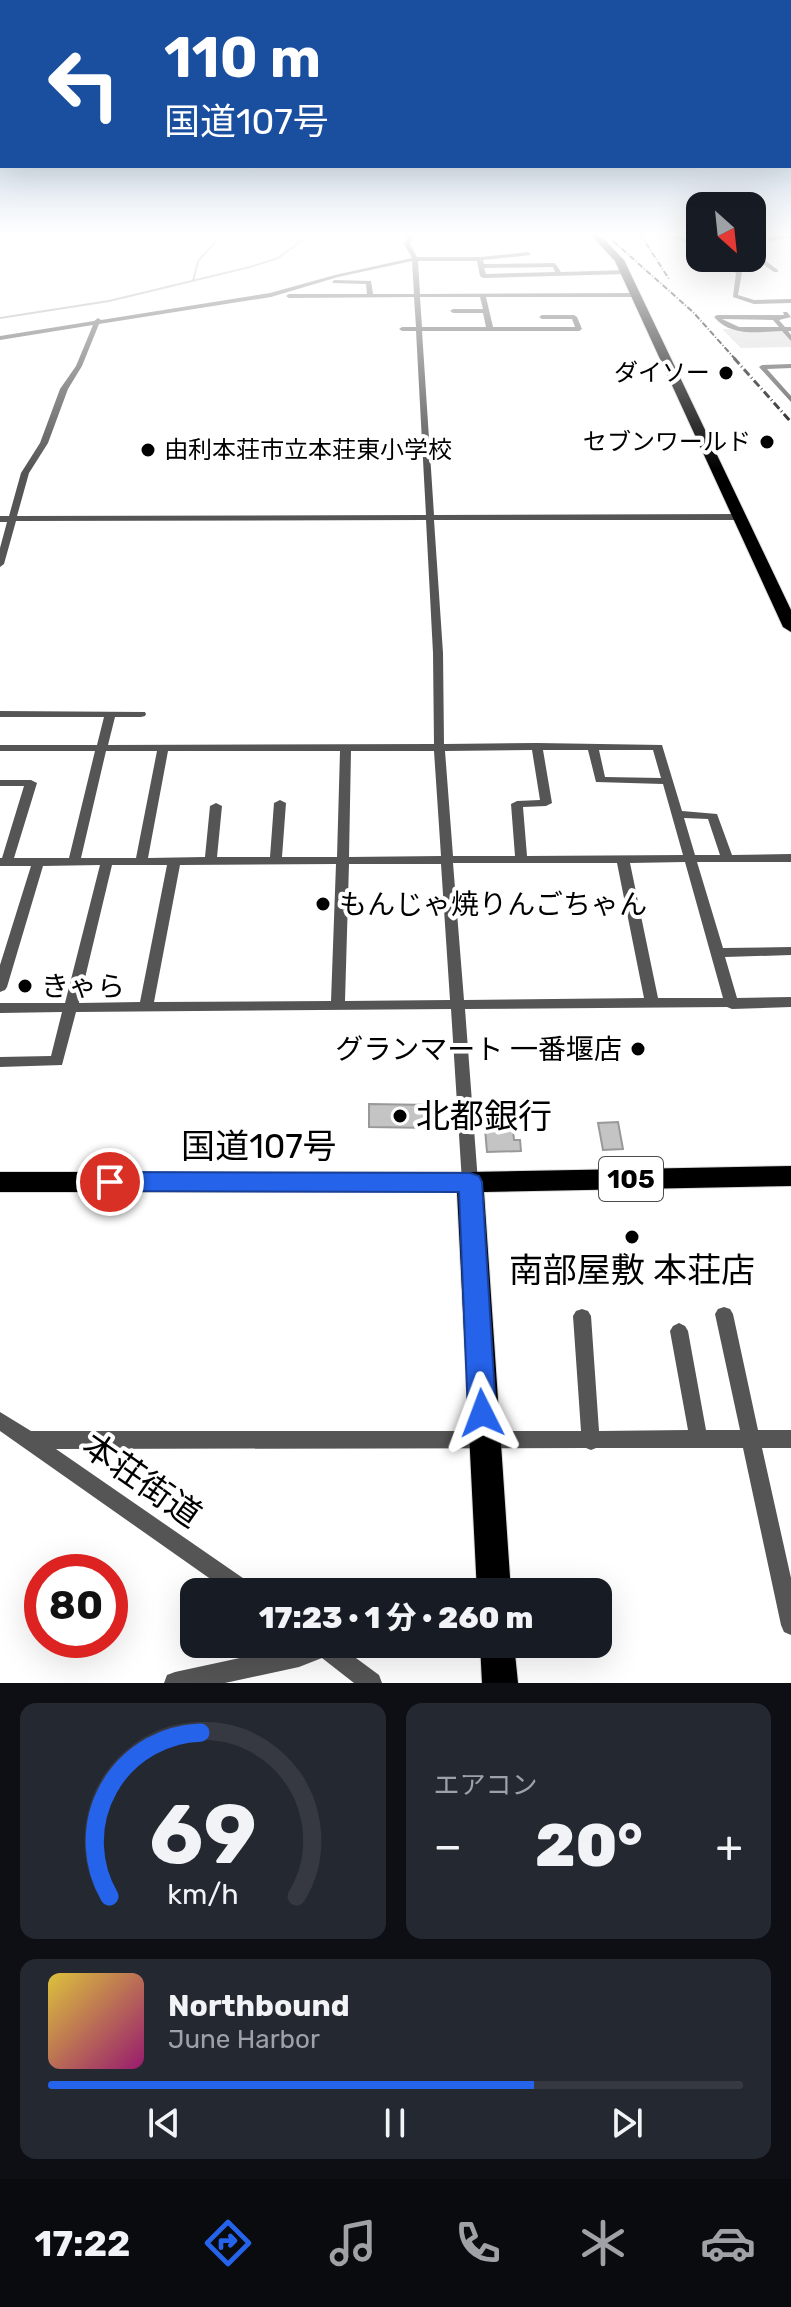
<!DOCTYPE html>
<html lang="ja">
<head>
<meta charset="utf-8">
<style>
	body { margin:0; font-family:Rubik,"Noto Sans JP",sans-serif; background:#242831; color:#f1f3f6; height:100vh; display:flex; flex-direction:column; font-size:30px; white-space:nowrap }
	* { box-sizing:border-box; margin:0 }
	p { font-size:26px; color:#9ea1a6 }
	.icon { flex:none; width:44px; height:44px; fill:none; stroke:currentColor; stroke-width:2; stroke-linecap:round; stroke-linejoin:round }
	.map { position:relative; height:1683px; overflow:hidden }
	.drawer { display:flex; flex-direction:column; gap:20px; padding:20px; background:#0d0f14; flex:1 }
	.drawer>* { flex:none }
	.top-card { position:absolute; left:0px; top:0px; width:792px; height:168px; box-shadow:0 8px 32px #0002; background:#1a4fa0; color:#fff; overflow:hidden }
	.needle { width:52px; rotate:153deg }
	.controls { position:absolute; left:686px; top:192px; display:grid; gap:16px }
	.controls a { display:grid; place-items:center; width:80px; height:80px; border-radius:16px; background:#171b24; box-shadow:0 8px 32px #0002; font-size:40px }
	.speed { position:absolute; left:24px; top:1554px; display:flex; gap:16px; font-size:40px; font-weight:700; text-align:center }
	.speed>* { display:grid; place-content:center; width:104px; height:104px; border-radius:50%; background:#171b24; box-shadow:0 8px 32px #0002; line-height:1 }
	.speed .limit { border:12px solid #d22; background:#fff; color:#111 }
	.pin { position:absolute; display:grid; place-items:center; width:68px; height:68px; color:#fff; margin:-34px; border:4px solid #fff; border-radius:50%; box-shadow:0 2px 8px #0007 }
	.me { position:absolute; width:88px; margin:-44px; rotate:357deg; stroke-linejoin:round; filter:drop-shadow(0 0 6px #0008) }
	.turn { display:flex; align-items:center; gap:28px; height:168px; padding:0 32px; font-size:36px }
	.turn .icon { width:104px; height:104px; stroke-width:2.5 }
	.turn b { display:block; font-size:56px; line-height:68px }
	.big { font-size:60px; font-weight:800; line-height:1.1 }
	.drawer .widget { flex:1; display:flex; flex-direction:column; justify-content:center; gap:12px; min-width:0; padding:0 28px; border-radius:16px; background:#242831 }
	.drawer .dial { align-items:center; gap:0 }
	.dial svg { height:208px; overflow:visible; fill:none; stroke:#363941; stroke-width:7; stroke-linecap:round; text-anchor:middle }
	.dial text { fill:#f1f3f6; stroke:none }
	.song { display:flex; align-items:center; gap:24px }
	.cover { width:96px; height:96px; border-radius:12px; background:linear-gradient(135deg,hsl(50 70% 55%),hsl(320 70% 35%)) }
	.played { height:8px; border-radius:4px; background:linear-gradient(90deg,#2563eb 70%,#363941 70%) }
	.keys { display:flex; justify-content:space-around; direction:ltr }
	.heat { display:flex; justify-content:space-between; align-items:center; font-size:44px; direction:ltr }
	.drawer .tiles { flex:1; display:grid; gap:20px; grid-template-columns:1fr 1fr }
	.widget:last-child { grid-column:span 2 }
	.trip { position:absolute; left:180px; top:1578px; width:432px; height:80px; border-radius:16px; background:#171b24; box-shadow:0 8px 32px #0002; font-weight:800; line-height:80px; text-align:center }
	.tab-bar { display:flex; height:128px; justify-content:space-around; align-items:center; background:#090b0e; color:#9ea1a6 }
	.tab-bar .icon { width:56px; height:56px }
	.tab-bar .active { color:#2563eb }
	.tab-bar b { font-size:36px; color:#f1f3f6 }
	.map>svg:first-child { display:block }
</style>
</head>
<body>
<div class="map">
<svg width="791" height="1683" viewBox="0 0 791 1683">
	<rect width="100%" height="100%" fill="#fff"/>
	<path fill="#dcdcdc" d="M 722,329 L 783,330 L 791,341 L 791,347 L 741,348 Z"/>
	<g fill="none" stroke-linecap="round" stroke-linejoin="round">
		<path stroke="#a3a3a3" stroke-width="2" d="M 193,281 L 198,261 L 223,234
			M 0,318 L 109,301 L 250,267 L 278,258 L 311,234"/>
	</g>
	<path fill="#c4c4c4" stroke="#999" stroke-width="2" d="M 369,1104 L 432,1105 L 432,1128 L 369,1127 Z
		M 484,1117 L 512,1117 L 514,1140 L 520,1140 L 521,1151 L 487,1152 Z
		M 618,1122 L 623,1149 L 603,1150 L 598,1123 Z"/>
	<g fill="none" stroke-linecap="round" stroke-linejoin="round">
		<g stroke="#dbdbdb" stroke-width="2">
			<path id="highway" d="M 590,234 L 599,234 L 624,260 L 791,610 L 791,632 L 783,627 L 615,261 Z
				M 791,1166 L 791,1186 L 484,1192 L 511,1592 L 477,1592 L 457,1192 L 0,1192 L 0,1172 L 470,1172 Z
				M 480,1644 L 514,1644 L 518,1683 L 482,1683 Z"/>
		</g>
		<path fill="#555" fill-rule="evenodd" d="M 409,234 L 668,234 L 685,238 L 700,248 L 700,253 L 681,240 L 666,237 L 413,237 L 410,244 L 417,257 L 480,257 L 529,252 L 531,255 L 483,260 L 484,264 L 555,263 L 561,272 L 625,270 L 628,272 L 625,274 L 483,278 L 480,276 L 477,261 L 418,261 L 420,294 L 634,293 L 637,295 L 634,297 L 486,297 L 493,327 L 575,327 L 572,319 L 542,319 L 539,317 L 542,315 L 574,315 L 577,317 L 582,329 L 579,331 L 422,331 L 434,515 L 739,514 L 743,517 L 739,520 L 434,520 L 443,653 L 444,744 L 537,743 L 662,745 L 682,811 L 717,814 L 732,855 L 791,854 L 791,862 L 697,862 L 723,948 L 791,947 L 791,955 L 725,957 L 737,998 L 791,997 L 791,1007 L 732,1009 L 727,1007 L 465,1009 L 478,1182 L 476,1186 L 470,1188 L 464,1186 L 462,1182 L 451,1009 L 76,1012 L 62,1065 L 0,1067 L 0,1057 L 51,1056 L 62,1012 L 0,1013 L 0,1003 L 65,1003 L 100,865 L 43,866 L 7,987 L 5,990 L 0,992 L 0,965 L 31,866 L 0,866 L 0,858 L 2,858 L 24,786 L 0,786 L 0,780 L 31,780 L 37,783 L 14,858 L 69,858 L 95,751 L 0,751 L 0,745 L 97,745 L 104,717 L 0,717 L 0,711 L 145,712 L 146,714 L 145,716 L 141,717 L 115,717 L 108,745 L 434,744 L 433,653 L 426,520 L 16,521 L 4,564 L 0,567 L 0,548 L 7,522 L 0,522 L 0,516 L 9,516 L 21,473 L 40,443 L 60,389 L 76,366 L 93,325 L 0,340 L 0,336 L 94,321 L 98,318 L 101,320 L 270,293 L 335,275 L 412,258 L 404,244 ZM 412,261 L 414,294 L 373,294 L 371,281 L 334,280 L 332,283 L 366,284 L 367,294 L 289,294 L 286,296 L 289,298 L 414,297 L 416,327 L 402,327 L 399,329 L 402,331 L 416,331 L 426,515 L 17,516 L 29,473 L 48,443 L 68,389 L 82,366 L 99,324 L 271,297 L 338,277 ZM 553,267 L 555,272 L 486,274 L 484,268 ZM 420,297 L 480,297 L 483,309 L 453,309 L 450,311 L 453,313 L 483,313 L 486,327 L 422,327 ZM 532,750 L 540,800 L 517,801 L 511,804 L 515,856 L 453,856 L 445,751 ZM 543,750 L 588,750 L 596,782 L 663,784 L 683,855 L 527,856 L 523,807 L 546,806 L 552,803 ZM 599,750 L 653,750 L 661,778 L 605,777 ZM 106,751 L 157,751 L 136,858 L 81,858 ZM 168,751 L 340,751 L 337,857 L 282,857 L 286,803 L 280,800 L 274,803 L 270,857 L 217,857 L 222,806 L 216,803 L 210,806 L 205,857 L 148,858 ZM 351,751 L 434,751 L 441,856 L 349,857 ZM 684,818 L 708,819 L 720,855 L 695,855 ZM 685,862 L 723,998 L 658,998 L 630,863 ZM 453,863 L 617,863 L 644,998 L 464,1000 ZM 336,864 L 331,1001 L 154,1002 L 180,865 ZM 349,864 L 441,864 L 450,1000 L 345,1001 ZM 112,865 L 167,865 L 140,1002 L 79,1003 Z
			M 791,234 L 791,238 L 753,243 L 760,245 L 762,258 L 778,270 L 778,272 L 774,272 L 757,260 L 755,247 L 752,246 L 752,239 Z
			M 714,258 L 721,258 L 742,272 L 738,295 L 754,300 L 791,299 L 791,303 L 754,304 L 733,297 L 736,273 Z
			M 783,312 L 787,312 L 791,317 L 779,320 L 785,327 L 791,327 L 791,331 L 788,331 L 791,335 L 791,341 L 782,331 C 758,332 731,337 714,317 L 717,315 L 784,315 ZM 722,319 L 773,320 L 779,327 L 739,327 Z
			M 791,364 L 791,368 L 767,369 L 791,396 L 791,402 L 759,367 L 762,365 Z
			M 724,1307 L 730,1309 L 733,1314 L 758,1430 L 791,1430 L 791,1448 L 762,1448 L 791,1578 L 791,1635 L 784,1632 L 781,1625 L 743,1448 L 596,1448 L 591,1450 L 586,1448 L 56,1449 L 253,1585 L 256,1592 L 229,1592 L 0,1431 L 0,1412 L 31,1431 L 581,1431 L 573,1316 L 576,1311 L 582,1309 L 588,1311 L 591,1316 L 599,1431 L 688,1430 L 670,1331 L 673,1326 L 679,1323 L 685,1326 L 688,1331 L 706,1430 L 740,1430 L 715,1314 L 718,1309 Z
			M 305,1644 L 337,1644 L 379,1675 L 382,1683 L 354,1683 L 322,1658 L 299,1667 L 225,1683 L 164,1683 L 167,1675 L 175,1672 Z"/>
		<use href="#highway" fill="#000" fill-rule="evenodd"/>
		<path stroke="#000" stroke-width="2" stroke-dasharray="6 2 1 2" stroke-linecap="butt" d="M 605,234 L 693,312 L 736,360
			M 640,234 L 669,279"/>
		<path stroke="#000" stroke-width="3" stroke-dasharray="8 3 1 3" stroke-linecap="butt" d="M 734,358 L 791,422"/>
	</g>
	<linearGradient id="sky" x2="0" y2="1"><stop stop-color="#8cadcc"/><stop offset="0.5" stop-color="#fff"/><stop offset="1" stop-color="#fff" stop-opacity="0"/></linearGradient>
	<rect width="791" height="470" fill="url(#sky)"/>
	<path fill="#2563eb" stroke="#184099" stroke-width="2" d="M 110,1172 L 470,1173 L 479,1176 L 482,1182 L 496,1413 L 492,1422 L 482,1425 L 472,1422 L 468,1413 L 459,1192 L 110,1191 L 102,1188 L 98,1182 L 102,1175 Z"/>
	<g fill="#000" stroke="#fff" stroke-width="3">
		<circle cx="726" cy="373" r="8"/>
		<circle cx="767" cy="442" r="8"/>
		<circle cx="148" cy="450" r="8"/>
		<circle cx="323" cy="904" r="8"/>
		<circle cx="25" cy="986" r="8"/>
		<circle cx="638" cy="1049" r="8"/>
		<circle cx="400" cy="1116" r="8"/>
		<circle cx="632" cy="1237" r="8"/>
	</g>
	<g text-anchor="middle" stroke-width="8" stroke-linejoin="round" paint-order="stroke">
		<g font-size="24" fill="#000" stroke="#fff" text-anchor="end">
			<text x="710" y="381">ダイソー</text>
			<text x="751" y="450">セブンワールド</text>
			<text x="164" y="458" text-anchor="start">由利本荘市立本荘東小学校</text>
		</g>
		<rect fill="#fff" stroke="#4c4c4c" stroke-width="2" x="599" y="1157" width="64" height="44" rx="6"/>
		<g font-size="26" font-weight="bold" fill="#000">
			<text x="631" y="1188">105</text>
		</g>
		<g font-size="28" fill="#000" stroke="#fff" text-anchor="start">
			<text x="339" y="914">もんじゃ焼りんごちゃん</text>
			<text x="41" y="996">きゃら</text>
			<text x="622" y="1059" text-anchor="end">グランマート 一番堰店</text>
		</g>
		<g font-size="34" fill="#000" stroke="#fff" text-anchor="start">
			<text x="416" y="1128">北都銀行</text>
			<text x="632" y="1282" text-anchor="middle">南部屋敷 本荘店</text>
		</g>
		<g font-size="34" fill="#000" stroke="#fff">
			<text x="259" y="1158">国道107号</text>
			<text transform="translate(142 1480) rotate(35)" y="12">本荘街道</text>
		</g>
	</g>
</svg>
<div class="controls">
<a><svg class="needle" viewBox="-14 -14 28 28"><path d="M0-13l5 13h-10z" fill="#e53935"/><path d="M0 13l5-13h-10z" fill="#9ea1a6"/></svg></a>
</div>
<div class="speed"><div class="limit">80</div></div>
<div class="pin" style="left:110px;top:1182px;background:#d93025"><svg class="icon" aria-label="arrive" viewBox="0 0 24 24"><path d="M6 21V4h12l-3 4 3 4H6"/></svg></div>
<svg class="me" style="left:482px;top:1413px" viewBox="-20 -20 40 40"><path d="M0-17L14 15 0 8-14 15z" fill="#2563eb" stroke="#fff" stroke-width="4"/></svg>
<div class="trip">17:23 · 1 分 · 260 m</div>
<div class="top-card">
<div class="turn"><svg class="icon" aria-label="left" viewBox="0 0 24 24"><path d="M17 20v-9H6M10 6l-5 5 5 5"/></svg><div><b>110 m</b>国道107号</div></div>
</div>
</div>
<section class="drawer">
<div class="tiles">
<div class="widget dial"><svg viewBox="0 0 100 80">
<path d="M14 69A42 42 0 1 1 86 69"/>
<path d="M14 69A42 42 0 0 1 49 6" stroke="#2563eb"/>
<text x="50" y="56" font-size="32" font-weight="700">69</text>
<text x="50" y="72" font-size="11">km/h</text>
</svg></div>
<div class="widget"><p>エアコン</p>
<div class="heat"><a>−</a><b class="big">20°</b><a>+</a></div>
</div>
<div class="widget">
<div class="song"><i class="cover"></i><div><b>Northbound</b><p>June Harbor</p></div></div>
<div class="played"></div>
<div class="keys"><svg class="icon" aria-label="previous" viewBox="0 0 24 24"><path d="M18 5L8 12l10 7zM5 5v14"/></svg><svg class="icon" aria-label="pause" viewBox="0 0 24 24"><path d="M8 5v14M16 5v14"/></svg><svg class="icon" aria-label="next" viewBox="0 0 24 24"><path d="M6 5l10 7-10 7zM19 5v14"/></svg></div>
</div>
</div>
</section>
<nav class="tab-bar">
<b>17:22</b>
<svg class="icon active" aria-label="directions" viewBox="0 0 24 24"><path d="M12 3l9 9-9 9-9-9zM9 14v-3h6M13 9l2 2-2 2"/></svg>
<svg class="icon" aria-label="music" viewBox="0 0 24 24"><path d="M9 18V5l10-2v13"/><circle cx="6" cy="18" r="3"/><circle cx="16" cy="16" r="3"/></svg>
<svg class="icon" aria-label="phone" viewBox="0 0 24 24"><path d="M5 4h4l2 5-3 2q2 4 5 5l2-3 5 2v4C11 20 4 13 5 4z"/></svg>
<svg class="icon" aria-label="climate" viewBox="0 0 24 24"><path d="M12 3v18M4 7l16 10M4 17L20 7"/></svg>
<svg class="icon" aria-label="car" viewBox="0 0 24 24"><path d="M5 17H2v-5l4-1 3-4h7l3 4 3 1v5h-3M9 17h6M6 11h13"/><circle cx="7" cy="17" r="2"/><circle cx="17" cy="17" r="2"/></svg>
</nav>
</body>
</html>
